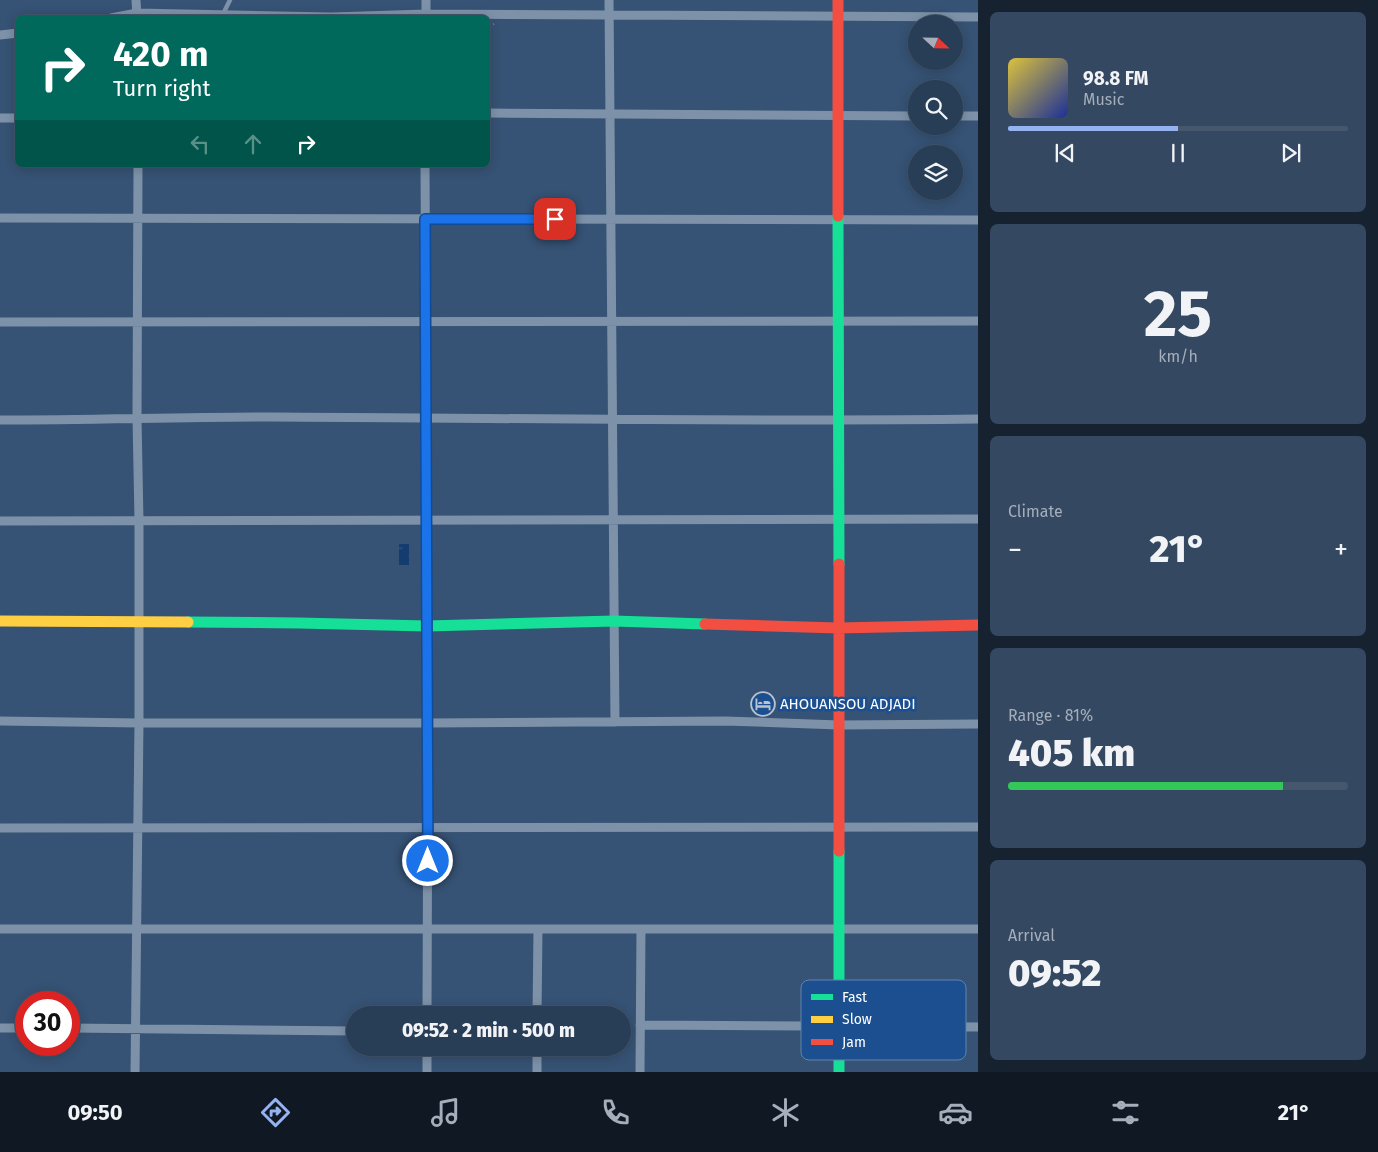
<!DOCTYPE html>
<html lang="en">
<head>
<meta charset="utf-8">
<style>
	body { margin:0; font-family:"Fira Sans",sans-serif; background:#344961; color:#f1f3f6; height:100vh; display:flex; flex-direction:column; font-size:19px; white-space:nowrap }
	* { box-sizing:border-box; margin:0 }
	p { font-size:16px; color:#a5aeba }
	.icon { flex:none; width:28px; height:28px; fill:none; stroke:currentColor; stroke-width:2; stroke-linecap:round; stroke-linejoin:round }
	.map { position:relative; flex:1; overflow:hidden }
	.sheet { display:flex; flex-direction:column; gap:12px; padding:12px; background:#162230; width:400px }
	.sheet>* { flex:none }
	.hud { position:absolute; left:15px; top:15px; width:475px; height:152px; border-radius:8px; box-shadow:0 2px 12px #0003,0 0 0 1px #44576d; background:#00695c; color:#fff; overflow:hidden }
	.needle { width:32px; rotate:112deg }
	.controls { position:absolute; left:908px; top:15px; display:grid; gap:10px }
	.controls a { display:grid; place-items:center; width:55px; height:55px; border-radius:50%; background:#283e57; box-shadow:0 2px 12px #0003,0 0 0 1px #44576d; font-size:25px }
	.speed { position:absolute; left:15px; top:991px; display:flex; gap:10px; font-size:25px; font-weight:700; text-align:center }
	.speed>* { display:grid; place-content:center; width:65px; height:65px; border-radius:50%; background:#283e57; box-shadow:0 2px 12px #0003,0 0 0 1px #44576d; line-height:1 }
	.speed .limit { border:8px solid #d22; background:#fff; color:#111 }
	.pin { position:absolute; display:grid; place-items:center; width:42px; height:42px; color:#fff; margin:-21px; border-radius:10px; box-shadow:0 2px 8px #0006 }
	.me { position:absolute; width:55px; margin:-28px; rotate:0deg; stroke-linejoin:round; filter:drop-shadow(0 0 4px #0008) }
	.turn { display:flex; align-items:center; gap:18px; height:105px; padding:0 15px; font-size:22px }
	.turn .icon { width:65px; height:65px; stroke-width:2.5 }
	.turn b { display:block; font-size:35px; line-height:42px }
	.lanes { display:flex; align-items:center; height:48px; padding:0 15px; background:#0003; justify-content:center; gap:25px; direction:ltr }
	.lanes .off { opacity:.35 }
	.big { font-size:38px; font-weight:800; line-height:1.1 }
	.sheet .tile { flex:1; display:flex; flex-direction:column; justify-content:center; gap:8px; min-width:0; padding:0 18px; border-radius:8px; background:#344961 }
	.sheet .dial { align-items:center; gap:0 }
	.dial b { font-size:65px; line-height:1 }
	.song { display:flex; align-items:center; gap:15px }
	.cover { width:60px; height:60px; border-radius:8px; background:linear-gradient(135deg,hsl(50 70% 55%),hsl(230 70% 35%)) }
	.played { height:5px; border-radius:2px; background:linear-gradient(90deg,#95b2f1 50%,#44576d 50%) }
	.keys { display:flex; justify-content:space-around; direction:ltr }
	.heat { display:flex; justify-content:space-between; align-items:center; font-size:28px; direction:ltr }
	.charge { height:8px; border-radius:4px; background:linear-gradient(90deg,#34c759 81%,#44576d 0) }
	.trip { position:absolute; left:346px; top:1006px; width:285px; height:50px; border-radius:25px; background:#283e57; box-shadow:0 2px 12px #0003,0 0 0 1px #44576d; font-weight:800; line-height:50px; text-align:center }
	.menu { display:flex; height:80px; justify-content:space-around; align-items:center; background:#101923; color:#a5aeba }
	.menu .icon { width:35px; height:35px }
	.menu .active { color:#95b2f1 }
	.menu b { font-size:22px; color:#f1f3f6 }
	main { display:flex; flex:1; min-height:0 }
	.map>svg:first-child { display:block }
</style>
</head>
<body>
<main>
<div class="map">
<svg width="978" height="1072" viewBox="0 0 978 1072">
	<defs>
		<pattern id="water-ripples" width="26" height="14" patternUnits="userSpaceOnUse" patternTransform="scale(1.25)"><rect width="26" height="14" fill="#153c6e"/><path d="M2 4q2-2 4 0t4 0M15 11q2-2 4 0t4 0" fill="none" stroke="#385984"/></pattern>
	</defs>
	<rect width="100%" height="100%" fill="#365274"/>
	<path fill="url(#water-ripples)" d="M 399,544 L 409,544 L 409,565 L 399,565 Z"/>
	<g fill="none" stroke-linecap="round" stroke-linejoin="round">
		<path stroke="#7d92a8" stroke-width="2" stroke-dasharray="2.5 4" stroke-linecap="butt" d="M 488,28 L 494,24"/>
		<path stroke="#7d92a8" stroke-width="4.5" d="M 223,14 L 230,0"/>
		<path stroke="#7d92a8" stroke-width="9" d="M 136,0 L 137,17
			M 609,0 L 615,722
			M 111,18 L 137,13 L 331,17 L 426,14 L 978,17
			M 426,18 L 426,0
			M 0,35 L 18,33
			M 488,113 L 916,116
			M 954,116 L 978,116
			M 0,118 L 18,118
			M 425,165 L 428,723 L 427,1015
			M 0,218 L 978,220
			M 0,322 L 978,321
			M 0,420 C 92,420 183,417 275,417 C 510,418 744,422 978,419
			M 0,521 L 978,519
			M 0,721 L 139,723 L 428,723 L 725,721 L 839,725 L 978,724
			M 0,828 L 978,827
			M 0,929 L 978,929
			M 537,1015 L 538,929
			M 640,1025 L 978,1027
			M 0,1028 L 26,1028
			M 69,1028 L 355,1031
			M 135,1072 L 139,723 L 139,521 L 137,418 L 138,165
			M 427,1072 L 427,1048
			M 537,1072 L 537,1048
			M 640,1072 L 641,929"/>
		<path stroke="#16e098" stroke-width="11" d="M 838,216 L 839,564
			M 188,622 L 299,623 L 427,626 L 614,621 L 705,624
			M 839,851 L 839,1072"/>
		<path stroke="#ffcf43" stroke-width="11" d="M 0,621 L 188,622"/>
		<path stroke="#f24e42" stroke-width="11" d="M 838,0 L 838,216
			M 839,564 L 839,851
			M 705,624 L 838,628 L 978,625"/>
	</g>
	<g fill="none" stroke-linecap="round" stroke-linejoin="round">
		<g stroke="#114b97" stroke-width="12">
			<path id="route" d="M 428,861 L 425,219 L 555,219"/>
		</g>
		<use href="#route" stroke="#1a73e8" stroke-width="9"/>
	</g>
	<defs>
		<g id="hotel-ring" transform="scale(1.25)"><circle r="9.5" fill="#1b4f8f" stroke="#b9c2ce" stroke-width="1.5"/><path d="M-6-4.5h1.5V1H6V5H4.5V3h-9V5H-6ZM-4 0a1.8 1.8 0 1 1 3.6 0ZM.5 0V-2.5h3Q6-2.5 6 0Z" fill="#b9c2ce"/></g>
	</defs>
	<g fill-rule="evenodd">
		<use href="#hotel-ring" x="763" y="704"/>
	</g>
	<g text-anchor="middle" stroke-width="5" stroke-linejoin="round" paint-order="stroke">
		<g font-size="15" fill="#fff" stroke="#1b4f8f" text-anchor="start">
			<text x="780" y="709">AHOUANSOU ADJADI</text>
		</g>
	</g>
	<rect x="801" y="980" width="165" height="80" rx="8" fill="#1b4f8f" stroke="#5f84b1" stroke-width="1"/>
	<rect x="811" y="994" width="22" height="6" fill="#16e098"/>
	<rect x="811" y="1016" width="22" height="7" fill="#ffcf43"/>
	<rect x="811" y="1039" width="22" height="6" fill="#f24e42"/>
	<g font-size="14" fill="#fff">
		<text x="842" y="1002">Fast</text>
		<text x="842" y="1024">Slow</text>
		<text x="842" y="1047">Jam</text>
	</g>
</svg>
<div class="controls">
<a><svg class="needle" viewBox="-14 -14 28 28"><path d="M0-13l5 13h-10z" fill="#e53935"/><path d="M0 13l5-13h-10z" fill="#a5aeba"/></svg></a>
<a><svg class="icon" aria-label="search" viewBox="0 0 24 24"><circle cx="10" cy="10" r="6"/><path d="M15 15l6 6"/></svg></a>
<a><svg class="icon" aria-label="layers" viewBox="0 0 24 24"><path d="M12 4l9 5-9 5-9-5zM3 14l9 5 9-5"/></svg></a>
</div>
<div class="speed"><div class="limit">30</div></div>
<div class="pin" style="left:555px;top:219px;background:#d93025"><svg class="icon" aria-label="arrive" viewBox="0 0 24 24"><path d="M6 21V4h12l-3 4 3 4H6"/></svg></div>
<svg class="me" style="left:428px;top:861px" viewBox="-20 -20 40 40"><circle r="17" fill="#1a73e8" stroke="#fff" stroke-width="3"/><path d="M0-11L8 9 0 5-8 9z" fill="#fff"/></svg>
<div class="trip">09:52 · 2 min · 500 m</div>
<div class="hud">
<div class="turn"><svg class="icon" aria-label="right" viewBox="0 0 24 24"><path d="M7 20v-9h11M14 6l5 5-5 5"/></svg><div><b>420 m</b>Turn right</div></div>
<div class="lanes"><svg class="icon off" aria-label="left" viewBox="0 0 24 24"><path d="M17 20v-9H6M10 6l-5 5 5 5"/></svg><svg class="icon off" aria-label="ahead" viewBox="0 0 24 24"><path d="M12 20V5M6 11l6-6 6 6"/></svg><svg class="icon" aria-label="right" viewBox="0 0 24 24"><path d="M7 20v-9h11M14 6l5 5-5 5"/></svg></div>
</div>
</div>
<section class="sheet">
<div class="tile">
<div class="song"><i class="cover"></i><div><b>98.8 FM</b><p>Music</p></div></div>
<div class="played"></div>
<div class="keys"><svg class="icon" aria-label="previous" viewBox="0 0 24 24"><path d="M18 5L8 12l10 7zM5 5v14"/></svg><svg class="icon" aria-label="pause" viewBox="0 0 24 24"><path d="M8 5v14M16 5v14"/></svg><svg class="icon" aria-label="next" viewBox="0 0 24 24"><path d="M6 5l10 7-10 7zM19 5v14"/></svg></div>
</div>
<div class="tile dial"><b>25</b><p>km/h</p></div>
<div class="tile"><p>Climate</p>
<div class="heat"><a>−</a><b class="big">21°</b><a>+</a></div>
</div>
<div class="tile"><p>Range · 81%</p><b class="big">405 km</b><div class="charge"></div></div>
<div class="tile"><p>Arrival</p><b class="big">09:52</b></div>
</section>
</main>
<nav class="menu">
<b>09:50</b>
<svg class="icon active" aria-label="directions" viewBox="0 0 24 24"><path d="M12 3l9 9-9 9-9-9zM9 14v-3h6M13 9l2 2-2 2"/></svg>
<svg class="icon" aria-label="music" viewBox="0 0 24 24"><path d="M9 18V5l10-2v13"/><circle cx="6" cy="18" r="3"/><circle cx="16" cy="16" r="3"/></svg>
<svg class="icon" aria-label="phone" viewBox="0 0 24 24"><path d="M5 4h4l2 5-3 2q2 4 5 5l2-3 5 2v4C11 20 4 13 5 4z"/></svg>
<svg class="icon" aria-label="climate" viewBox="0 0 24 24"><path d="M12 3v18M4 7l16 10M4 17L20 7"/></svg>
<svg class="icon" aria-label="car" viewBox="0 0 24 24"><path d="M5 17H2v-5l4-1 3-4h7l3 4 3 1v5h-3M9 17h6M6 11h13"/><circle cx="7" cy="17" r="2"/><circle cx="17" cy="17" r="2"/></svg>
<svg class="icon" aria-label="filters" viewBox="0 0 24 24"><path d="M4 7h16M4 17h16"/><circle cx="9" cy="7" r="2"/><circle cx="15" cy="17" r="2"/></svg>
<b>21°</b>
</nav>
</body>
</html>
